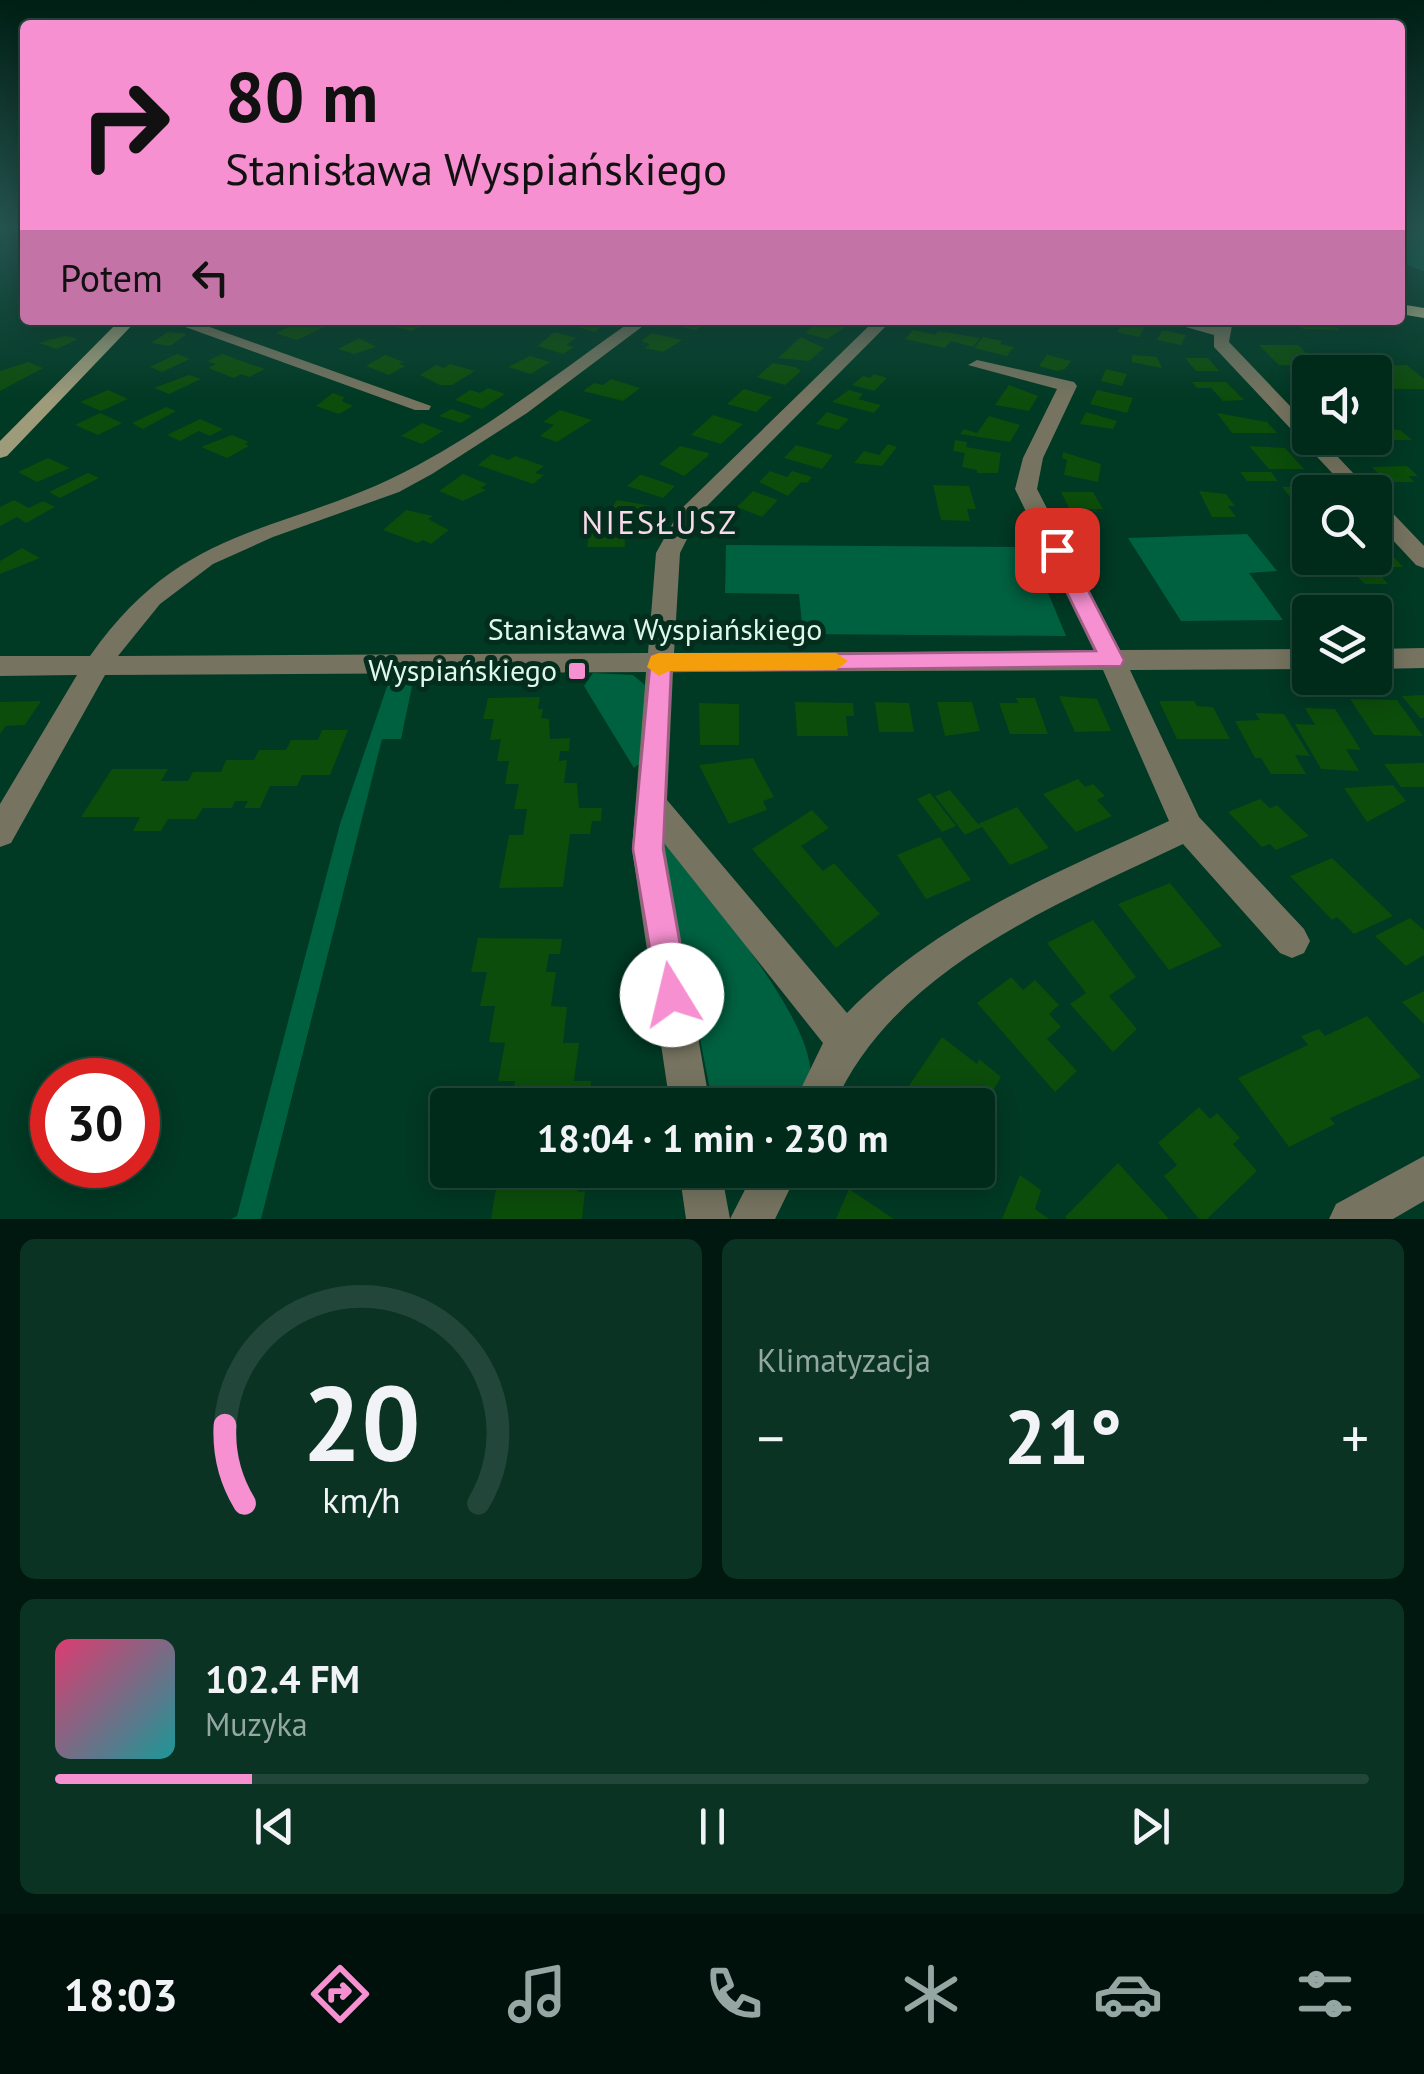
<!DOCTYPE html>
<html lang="pl">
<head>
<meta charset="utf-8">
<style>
	body { margin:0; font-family:"PT Sans",sans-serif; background:#0a3324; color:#f1f3f6; height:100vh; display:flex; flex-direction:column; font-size:38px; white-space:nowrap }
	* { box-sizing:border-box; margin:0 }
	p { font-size:32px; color:#95a7a3 }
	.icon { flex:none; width:55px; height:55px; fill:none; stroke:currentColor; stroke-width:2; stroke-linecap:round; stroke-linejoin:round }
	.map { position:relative; height:1219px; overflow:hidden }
	.details { display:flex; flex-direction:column; gap:20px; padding:20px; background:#00180f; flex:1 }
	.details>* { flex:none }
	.top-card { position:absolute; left:20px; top:20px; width:1385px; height:305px; border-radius:10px; box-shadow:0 5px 25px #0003,0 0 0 2px #22473a; background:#f690d0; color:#111; overflow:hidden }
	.controls { position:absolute; left:1292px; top:355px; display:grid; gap:20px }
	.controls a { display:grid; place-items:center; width:100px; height:100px; border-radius:10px; background:#002b1b; box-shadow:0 5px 25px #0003,0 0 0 2px #22473a; font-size:50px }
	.speed { position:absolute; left:30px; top:1058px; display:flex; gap:20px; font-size:50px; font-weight:700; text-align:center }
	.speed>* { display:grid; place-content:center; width:130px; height:130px; border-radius:50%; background:#002b1b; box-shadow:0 5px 25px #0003,0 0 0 2px #22473a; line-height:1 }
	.speed .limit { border:15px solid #d22; background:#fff; color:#111 }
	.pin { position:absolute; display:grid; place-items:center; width:85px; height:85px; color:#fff; margin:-42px; border-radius:20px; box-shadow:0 5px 15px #0006 }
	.me { position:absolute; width:110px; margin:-55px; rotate:351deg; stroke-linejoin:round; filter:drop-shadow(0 0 8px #0008) }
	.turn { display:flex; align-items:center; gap:35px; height:210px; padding:0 40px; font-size:45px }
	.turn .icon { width:130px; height:130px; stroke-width:2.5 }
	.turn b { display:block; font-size:70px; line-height:85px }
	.then { display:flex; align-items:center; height:95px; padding:0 40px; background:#0003; gap:20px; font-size:38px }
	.big { font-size:75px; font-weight:600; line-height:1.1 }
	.details .tile { flex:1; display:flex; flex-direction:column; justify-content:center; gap:15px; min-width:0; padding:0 35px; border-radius:15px; background:#0a3324 }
	.details .dial { align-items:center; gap:0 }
	.dial svg { height:260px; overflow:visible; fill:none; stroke:#22473a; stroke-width:7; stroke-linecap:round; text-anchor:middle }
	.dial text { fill:#f1f3f6; stroke:none }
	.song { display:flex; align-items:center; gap:30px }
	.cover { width:120px; height:120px; border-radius:15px; background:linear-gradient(135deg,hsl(340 70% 55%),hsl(180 70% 35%)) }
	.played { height:10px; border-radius:5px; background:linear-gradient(90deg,#f690d0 15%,#22473a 15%) }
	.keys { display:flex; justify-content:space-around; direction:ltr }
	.heat { display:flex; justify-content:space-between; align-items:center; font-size:55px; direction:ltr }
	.details .tiles { flex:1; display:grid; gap:20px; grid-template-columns:1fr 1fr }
	.tile:last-child { grid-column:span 2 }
	.trip { position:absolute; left:430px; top:1088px; width:565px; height:100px; border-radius:10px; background:#002b1b; box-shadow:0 5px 25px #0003,0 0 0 2px #22473a; font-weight:600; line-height:100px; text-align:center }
	.tabs { display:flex; height:160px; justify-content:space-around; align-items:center; background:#00110b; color:#95a7a3 }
	.tabs .icon { width:70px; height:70px }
	.tabs .active { color:#f690d0 }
	.tabs b { font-size:45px; color:#f1f3f6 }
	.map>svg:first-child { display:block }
</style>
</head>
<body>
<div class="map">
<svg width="1424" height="1219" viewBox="0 0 1424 1219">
	<rect width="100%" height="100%" fill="#003924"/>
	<path fill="#006141" d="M 1400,230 L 1424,232 L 1424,271 L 1400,263 Z
		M 1247,534 L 1277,571 L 1249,573 L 1283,620 L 1181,621 L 1128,538 Z
		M 726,545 L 1029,547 L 1066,636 L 803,634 L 799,594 L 725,593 Z
		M 392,672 L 415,672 L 401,739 L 382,739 L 261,1219 L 231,1219 L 237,1216 L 340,824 Z
		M 593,673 L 633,675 L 645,685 L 639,764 L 634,768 L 584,686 Z
		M 667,840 C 704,892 799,1003 809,1061 C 813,1078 809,1091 800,1105 L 713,1105 L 662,846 Z"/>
	<path fill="#0c4d0b" d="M 303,320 L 324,327 L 297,340 L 276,333 Z
		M 403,320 L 432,320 L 412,331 L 392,326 Z
		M 578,320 L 580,321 L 610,320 L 595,332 L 556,321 Z
		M 674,320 L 710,320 L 696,330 L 668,324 Z
		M 819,320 L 823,320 L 847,326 L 827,339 L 805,333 Z
		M 1293,320 L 1329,320 L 1340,330 L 1303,329 Z
		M 1124,321 L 1145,326 L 1139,337 L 1117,332 Z
		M 913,330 L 935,335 L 938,331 L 980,338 L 973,347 L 951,341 L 945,348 L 905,339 Z
		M 1162,330 L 1186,335 L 1181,345 L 1157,340 Z
		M 168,332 L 187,334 L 170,346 L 151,343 Z
		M 554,332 L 576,338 L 566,345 L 574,347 L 563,354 L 538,346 Z
		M 652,333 L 682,340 L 663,352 L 645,348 L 650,344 L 641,341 Z
		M 65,336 L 78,339 L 57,349 L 39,343 Z
		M 801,337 L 824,348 L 809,361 L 778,358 Z
		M 983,337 L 1002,341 L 1000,344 L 1014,347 L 1007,356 L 974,348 Z
		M 359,338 L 376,347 L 354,354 L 338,349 Z
		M 1259,345 L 1298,345 L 1319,366 L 1279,365 Z
		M 177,354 L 190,359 L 162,372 L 150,367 Z
		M 223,354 L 244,362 L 265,369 L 249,377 L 241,374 L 234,378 L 208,368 L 216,364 L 207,361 Z
		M 385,355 L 404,362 L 399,364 L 405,366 L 389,375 L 366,366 Z
		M 1047,355 L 1071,361 L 1065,369 L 1057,371 L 1039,366 Z
		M 1132,355 L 1157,357 L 1162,368 L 1132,362 Z
		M 530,356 L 550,362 L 531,374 L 508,367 Z
		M 1185,358 L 1208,358 L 1219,371 L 1196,371 Z
		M 28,362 L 43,368 L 0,391 L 0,371 Z
		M 773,363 L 795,367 L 801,371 L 785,385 L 757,377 Z
		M 450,364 L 475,371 L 452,385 L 440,385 L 420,375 L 436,365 L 444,368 Z
		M 1407,365 L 1424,379 L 1424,389 L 1391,389 L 1365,366 Z
		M 1106,369 L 1127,374 L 1122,386 L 1101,381 Z
		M 874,374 L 887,378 L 874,391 L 852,385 L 863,376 L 870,378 Z
		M 189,375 L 201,379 L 169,394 L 154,388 Z
		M 611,379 L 640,388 L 623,401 L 583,391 L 594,383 L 603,385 Z
		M 1192,382 L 1226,382 L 1244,400 L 1223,401 L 1211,388 L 1197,388 Z
		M 1009,385 L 1038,396 L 1029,411 L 995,405 Z
		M 488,388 L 505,394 L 482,409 L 455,400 L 470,390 L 480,393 Z
		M 744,389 L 772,397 L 756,412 L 727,404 Z
		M 108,390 L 128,399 L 101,411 L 80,402 Z
		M 849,390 L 863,394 L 858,399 L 881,405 L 874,413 L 832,402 Z
		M 1097,390 L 1133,398 L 1127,413 L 1090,404 Z
		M 333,393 L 344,397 L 342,401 L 353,406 L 339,414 L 316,406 Z
		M 166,407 L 176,411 L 143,429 L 132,423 Z
		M 451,409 L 472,416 L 461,423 L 439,416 Z
		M 560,410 L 592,420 L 557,442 L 540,436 L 554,425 L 543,422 Z
		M 827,412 L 849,419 L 838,430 L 816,424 Z
		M 1086,412 L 1117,421 L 1113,429 L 1080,424 Z
		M 100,413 L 122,423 L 98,435 L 75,425 Z
		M 1217,413 L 1267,422 L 1277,433 L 1232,433 Z
		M 713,415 L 743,424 L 721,444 L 691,435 Z
		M 989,416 L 1020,425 L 1010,442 L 960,434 L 964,429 L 977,433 Z
		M 200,419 L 223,429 L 210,436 L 199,431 L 180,441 L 167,435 Z
		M 422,423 L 443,431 L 422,444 L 401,436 Z
		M 1378,429 L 1400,430 L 1412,440 L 1389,440 Z
		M 232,435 L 249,442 L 245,444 L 249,446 L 227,458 L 201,447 Z
		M 1343,438 L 1376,438 L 1390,451 L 1356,451 Z
		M 955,440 L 967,442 L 966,447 L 1001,453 L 998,473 L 977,473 L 977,470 L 962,467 L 965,453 L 953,451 Z
		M 888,444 L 897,447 L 882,466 L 854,463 L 864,451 L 879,455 Z
		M 796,445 L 833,455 L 822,469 L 784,458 Z
		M 680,446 L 709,453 L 708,456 L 684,476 L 659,464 Z
		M 1249,446 L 1285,448 L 1304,469 L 1269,469 Z
		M 1063,452 L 1101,464 L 1098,482 L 1064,475 L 1067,460 L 1062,458 Z
		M 492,454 L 509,460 L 515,456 L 544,466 L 535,473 L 544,475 L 533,484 L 478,465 Z
		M 48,458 L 70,468 L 37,482 L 18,472 Z
		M 1407,466 L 1418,476 L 1409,476 L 1414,482 L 1387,482 L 1372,467 Z
		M 770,471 L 787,477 L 792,471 L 812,477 L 807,483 L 801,482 L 788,496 L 759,482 Z
		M 1240,472 L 1271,472 L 1278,481 L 1247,481 Z
		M 88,473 L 99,478 L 60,498 L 49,492 Z
		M 463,474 L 487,484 L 481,488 L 486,490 L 463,501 L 439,491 Z
		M 640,475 L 642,475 L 675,486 L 663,498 L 627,486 Z
		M 1296,484 L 1318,487 L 1323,492 L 1310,492 L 1310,511 L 1302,511 L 1282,487 L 1299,487 Z
		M 933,485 L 969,486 L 976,509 L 967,509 L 970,521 L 941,520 Z
		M 753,491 L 778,500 L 762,517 L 737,507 Z
		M 1199,491 L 1226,494 L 1235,506 L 1228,506 L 1236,517 L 1212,517 Z
		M 1061,492 L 1093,492 L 1103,509 L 1070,510 Z
		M 14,500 L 29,508 L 43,501 L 55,507 L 26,523 L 17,517 L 0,526 L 0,507 Z
		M 617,500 L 652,506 L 643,518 L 609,512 Z
		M 406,510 L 433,516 L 428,519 L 449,530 L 431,544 L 423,540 L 418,543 L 383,530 Z
		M 590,526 L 624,526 L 625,547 L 587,547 Z
		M 22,548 L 40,558 L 0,574 L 0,561 Z
		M 1375,554 L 1391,554 L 1403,567 L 1374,567 L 1388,584 L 1365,584 L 1338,558 L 1375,558 Z
		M 1424,695 L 1424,718 L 1420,718 L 1402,696 Z
		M 1059,696 L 1097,699 L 1111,731 L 1075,732 Z
		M 540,697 L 538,709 L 543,709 L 541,718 L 549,719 L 550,739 L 570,738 L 569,751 L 560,751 L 559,761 L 567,760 L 564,783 L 577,783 L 579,808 L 602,808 L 601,821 L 592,821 L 590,834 L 570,834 L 563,887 L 499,888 L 509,835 L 523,835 L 527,809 L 514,809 L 519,784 L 505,784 L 509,761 L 497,761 L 501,739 L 490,740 L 494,719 L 483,719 L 488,698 Z
		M 1016,698 L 1035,698 L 1048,734 L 1010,734 L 999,703 L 1018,703 Z
		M 1350,699 L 1397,700 L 1423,736 L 1374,735 Z
		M 41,701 L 25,725 L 6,726 L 0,734 L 0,702 Z
		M 1159,701 L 1194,701 L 1197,706 L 1213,707 L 1230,739 L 1177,739 Z
		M 795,702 L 853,703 L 854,716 L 846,716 L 848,736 L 797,736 Z
		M 875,702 L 909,703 L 914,732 L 879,732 Z
		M 937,702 L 972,702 L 980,731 L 945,736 Z
		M 699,703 L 739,704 L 739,745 L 700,745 Z
		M 1305,708 L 1335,709 L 1361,750 L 1346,749 L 1359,771 L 1321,769 L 1295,724 L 1315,725 Z
		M 1255,713 L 1284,714 L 1310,756 L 1295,755 L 1306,774 L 1271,774 L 1261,758 L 1255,758 L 1235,721 L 1260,720 Z
		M 322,730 L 348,730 L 330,775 L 302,775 L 297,786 L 270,786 L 260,808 L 244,808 L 248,801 L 235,801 L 232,808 L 203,808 L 196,819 L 168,819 L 161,831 L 133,831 L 140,817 L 81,817 L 112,769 L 168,769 L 161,781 L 188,781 L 193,772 L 221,772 L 226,760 L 254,760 L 259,750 L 286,750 L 291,740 L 318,740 Z
		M 753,758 L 774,797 L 763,801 L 767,810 L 729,824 L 699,765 Z
		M 1424,763 L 1424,787 L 1401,787 L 1384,764 Z
		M 1078,779 L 1085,787 L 1093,784 L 1105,796 L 1097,800 L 1112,816 L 1076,832 L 1043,794 Z
		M 1393,785 L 1406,801 L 1367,822 L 1344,788 Z
		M 950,790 L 978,824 L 1017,807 L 1049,848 L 1010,865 L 982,827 L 965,835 L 935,796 Z
		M 930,793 L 956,826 L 942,832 L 917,799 Z
		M 1260,799 L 1270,808 L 1277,805 L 1309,836 L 1276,850 L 1270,844 L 1262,847 L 1228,812 Z
		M 812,810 L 829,828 L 801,846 L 823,871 L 834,863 L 880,914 L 836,948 L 752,849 Z
		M 940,837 L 971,880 L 926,899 L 897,855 Z
		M 1332,858 L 1393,916 L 1354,934 L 1337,917 L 1332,920 L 1290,876 Z
		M 1170,883 L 1222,946 L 1169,970 L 1118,904 Z
		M 1410,918 L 1424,930 L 1424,955 L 1406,966 L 1375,936 Z
		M 1093,920 L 1136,977 L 1109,996 L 1137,1029 L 1113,1052 L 1070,1004 L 1086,993 L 1047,943 Z
		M 478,938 L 562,939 L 560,954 L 549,954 L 546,972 L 556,972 L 551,1006 L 567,1007 L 563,1043 L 579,1043 L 574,1081 L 591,1081 L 589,1105 L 511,1105 L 515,1081 L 498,1081 L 505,1043 L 489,1042 L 495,1006 L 480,1006 L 487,972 L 471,972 Z
		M 1011,977 L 1023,990 L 1035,980 L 1059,1005 L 1049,1014 L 1061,1027 L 1047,1039 L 1077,1071 L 1055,1092 L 977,1003 Z
		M 1424,991 L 1424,1024 L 1402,1002 Z
		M 1367,1016 L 1421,1077 L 1330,1118 L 1335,1124 L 1289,1147 L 1238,1078 L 1308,1045 L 1301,1036 L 1319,1029 L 1325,1036 Z
		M 942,1037 L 977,1064 L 979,1059 L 1001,1077 L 978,1117 L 978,1105 L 896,1105 Z
		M 1199,1107 L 1210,1119 L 1217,1113 L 1240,1138 L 1233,1144 L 1257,1171 L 1207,1219 L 1199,1219 L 1164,1176 L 1177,1165 L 1158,1143 Z
		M 1118,1163 L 1169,1219 L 1067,1219 L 1065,1217 Z
		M 499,1170 L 580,1170 L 578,1192 L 585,1191 L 582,1219 L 491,1219 Z
		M 1020,1175 L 1041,1190 L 1035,1209 L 1049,1219 L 1002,1219 Z
		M 849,1189 L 894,1219 L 836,1219 Z"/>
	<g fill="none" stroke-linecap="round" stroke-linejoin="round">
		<path fill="#767460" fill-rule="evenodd" d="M 166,320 L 190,320 L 431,406 L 429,410 L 415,410 Z
			M 633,320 L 651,320 L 527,413 L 432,474 L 399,492 L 273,537 L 213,564 L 160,604 L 118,656 L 648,653 L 656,553 L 680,510 L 875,320 L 892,320 L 700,513 L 680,553 L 674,653 L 1094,651 L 1015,489 L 1023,458 L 1057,389 L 968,365 L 977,360 L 1074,382 L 1077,386 L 1043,458 L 1037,489 L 1120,650 L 1310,649 L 1310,669 L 1130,670 L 1199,817 L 1304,929 L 1310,941 L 1304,953 L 1292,958 L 1280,953 L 1183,844 C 1056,905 895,968 834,1105 L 793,1105 L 823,1043 L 664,843 L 710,1105 L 670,1105 L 632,849 L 646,672 L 105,675 L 11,843 L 0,847 L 0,804 L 77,675 L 0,676 L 0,656 L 90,656 C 186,518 288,536 418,465 C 494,424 562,370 633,320 ZM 1103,670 L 1169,821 C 1056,873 936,921 847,1013 L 667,800 L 673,672 Z
			M 1161,320 L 1216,325 L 1217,320 L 1233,320 L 1229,342 L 1310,427 L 1310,438 L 1320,438 L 1371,492 L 1350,492 L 1214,347 L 1214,335 Z
			M 1375,501 L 1383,503 L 1424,546 L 1424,568 L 1416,565 L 1375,521 Z
			M 1424,648 L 1424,668 L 1375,669 L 1375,649 Z
			M 1424,1156 L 1424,1201 L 1393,1219 L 1329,1219 L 1336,1204 Z
			M 679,1170 L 721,1170 L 730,1219 L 686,1219 Z
			M 755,1170 L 799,1170 L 775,1219 L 730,1219 Z"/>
		<path fill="#9e9b7b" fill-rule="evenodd" d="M 120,320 L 137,320 L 7,456 L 0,458 L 0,441 Z"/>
		<path fill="#bdb98f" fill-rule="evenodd" d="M 1400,304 L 1424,308 L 1424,318 L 1400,314 Z"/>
	</g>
	<linearGradient id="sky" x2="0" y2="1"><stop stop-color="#001f14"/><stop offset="0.57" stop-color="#265450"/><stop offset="1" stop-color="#265450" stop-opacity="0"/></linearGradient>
	<rect width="1424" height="401" fill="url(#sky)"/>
	<path fill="#f690d0" stroke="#a05e87" stroke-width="2.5" d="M 1057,544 L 1067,550 L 1124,660 L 1121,666 L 671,671 L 663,849 L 689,995 L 684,1007 L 672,1012 L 660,1007 L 633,849 L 651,656 L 1096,651 L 1046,550 Z"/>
	<path fill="#f59e0b" d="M 659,653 L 836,653 L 848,661 L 836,670 L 669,671 L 659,676 L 647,667 L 651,656 Z"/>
	<rect fill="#f690d0" stroke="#042d1d" stroke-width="4" x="567" y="661" width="20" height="20" rx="5"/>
	<g text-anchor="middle" stroke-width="10" stroke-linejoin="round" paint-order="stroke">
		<g font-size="30" fill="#def9eb" stroke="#042d1d">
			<text x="655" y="640">Stanisława Wyspiańskiego</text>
		</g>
		<g font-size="30" fill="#def9eb" stroke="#042d1d" text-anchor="end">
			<text x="557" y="681">Wyspiańskiego</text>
		</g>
		<g font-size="32" letter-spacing="2.5" fill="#f8daeb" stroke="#042d1d">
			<text x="660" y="534">NIESŁUSZ</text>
		</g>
	</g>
</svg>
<div class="controls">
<a><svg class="icon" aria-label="sound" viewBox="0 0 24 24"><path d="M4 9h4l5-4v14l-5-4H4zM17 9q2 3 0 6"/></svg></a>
<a><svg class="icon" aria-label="search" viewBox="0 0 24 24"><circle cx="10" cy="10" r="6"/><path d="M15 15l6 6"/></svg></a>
<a><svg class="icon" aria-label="layers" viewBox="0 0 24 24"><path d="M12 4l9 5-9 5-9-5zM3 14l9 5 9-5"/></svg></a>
</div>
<div class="speed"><div class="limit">30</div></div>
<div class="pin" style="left:1057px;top:550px;background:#d93025"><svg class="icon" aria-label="arrive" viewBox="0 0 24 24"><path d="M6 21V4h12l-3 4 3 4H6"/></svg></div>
<svg class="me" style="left:672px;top:995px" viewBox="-20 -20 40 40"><circle r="19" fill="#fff"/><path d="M0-13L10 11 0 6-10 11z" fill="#f690d0"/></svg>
<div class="trip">18:04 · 1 min · 230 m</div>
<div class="top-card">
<div class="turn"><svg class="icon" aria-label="right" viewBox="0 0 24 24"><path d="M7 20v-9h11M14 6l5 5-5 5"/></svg><div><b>80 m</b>Stanisława Wyspiańskiego</div></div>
<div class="then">Potem<svg class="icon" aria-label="left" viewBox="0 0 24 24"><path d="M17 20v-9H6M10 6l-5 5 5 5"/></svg></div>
</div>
</div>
<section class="details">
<div class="tiles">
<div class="tile dial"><svg viewBox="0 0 100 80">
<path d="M14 69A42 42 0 1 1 86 69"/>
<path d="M14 69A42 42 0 0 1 8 45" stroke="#f690d0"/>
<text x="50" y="56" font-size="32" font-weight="700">20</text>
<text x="50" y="72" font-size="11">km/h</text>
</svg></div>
<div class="tile"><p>Klimatyzacja</p>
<div class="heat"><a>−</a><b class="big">21°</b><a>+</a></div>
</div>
<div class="tile">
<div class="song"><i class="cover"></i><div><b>102.4 FM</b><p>Muzyka</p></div></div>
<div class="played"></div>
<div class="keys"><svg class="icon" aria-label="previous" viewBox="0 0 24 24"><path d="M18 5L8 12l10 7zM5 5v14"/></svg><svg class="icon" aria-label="pause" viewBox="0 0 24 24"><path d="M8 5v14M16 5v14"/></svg><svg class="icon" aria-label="next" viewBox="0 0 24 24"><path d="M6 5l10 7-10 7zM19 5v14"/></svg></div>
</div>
</div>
</section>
<nav class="tabs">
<b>18:03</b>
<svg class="icon active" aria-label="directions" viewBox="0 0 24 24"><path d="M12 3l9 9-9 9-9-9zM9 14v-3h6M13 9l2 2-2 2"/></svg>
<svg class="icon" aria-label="music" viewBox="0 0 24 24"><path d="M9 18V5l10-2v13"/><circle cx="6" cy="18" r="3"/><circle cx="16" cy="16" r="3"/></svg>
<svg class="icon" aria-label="phone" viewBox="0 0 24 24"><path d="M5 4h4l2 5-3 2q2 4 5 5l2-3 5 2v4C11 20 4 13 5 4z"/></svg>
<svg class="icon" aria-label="climate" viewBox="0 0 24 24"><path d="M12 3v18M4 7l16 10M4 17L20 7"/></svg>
<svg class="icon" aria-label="car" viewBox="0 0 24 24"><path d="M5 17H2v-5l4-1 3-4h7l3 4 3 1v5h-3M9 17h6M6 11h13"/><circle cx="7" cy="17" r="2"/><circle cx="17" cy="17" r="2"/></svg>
<svg class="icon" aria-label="filters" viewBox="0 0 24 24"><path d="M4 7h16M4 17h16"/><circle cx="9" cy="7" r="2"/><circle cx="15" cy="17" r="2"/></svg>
</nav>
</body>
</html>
